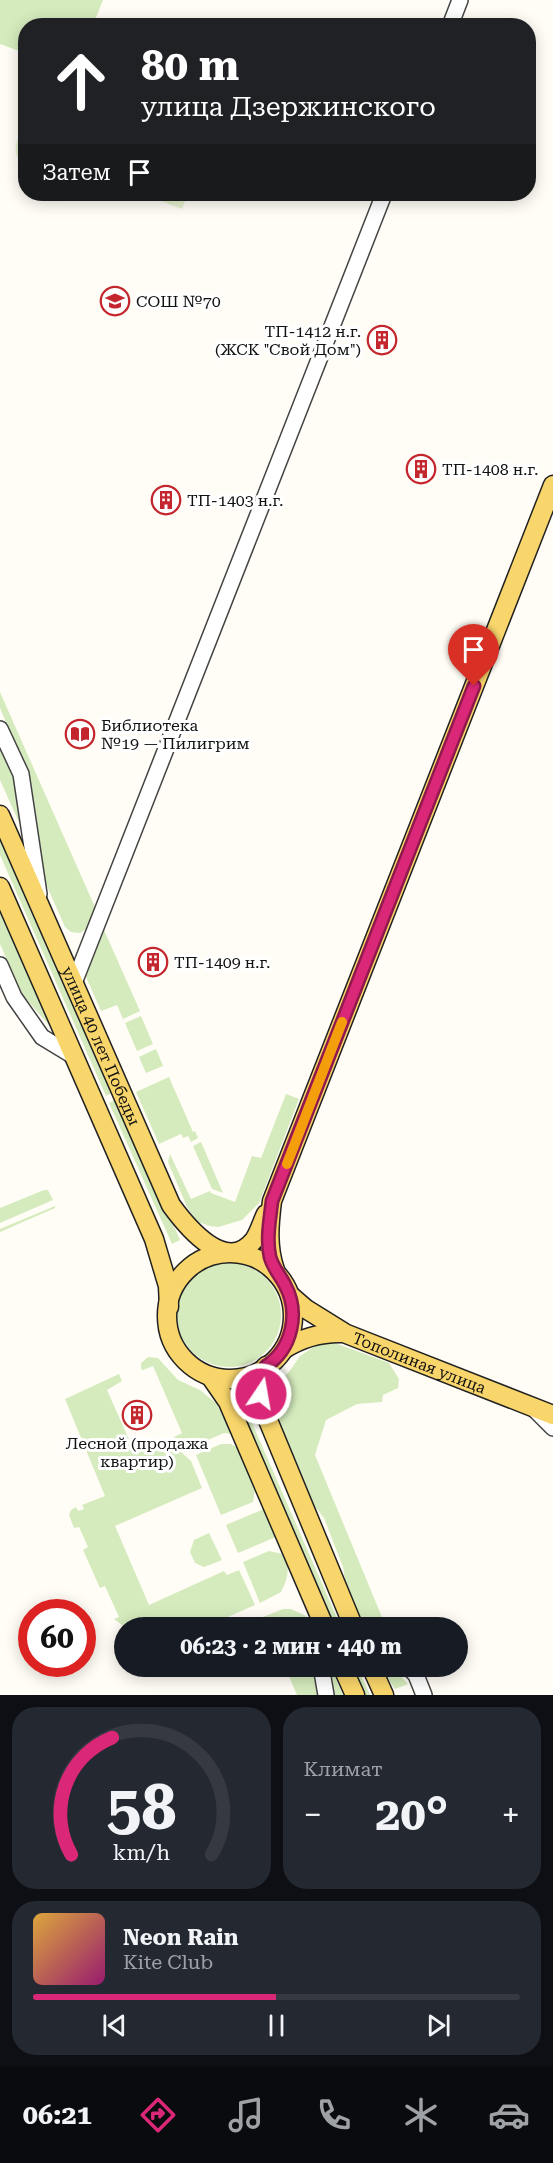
<!DOCTYPE html>
<html lang="ru">
<head>
<meta charset="utf-8">
<style>
	body { margin:0; font-family:"Roboto Serif",serif; background:#242831; color:#f1f3f6; height:100vh; display:flex; flex-direction:column; font-size:22px; white-space:nowrap }
	* { box-sizing:border-box; margin:0 }
	p { font-size:20px; color:#9ea1a6 }
	.icon { flex:none; width:33px; height:33px; fill:none; stroke:currentColor; stroke-width:2; stroke-linecap:round; stroke-linejoin:round }
	.map { position:relative; height:1695px; overflow:hidden }
	.details { display:flex; flex-direction:column; gap:12px; padding:12px; background:#0d0f14; flex:1 }
	.details>* { flex:none }
	.banner { position:absolute; left:18px; top:18px; width:518px; height:183px; border-radius:24px; box-shadow:0 3px 15px #0003; background:#202124; color:#fff; overflow:hidden }
	.speed { position:absolute; left:18px; top:1599px; display:flex; gap:12px; font-size:30px; font-weight:700; text-align:center }
	.speed>* { display:grid; place-content:center; width:78px; height:78px; border-radius:50%; background:#171b24; box-shadow:0 3px 15px #0003; line-height:1 }
	.speed .limit { border:9px solid #d22; background:#fff; color:#111 }
	.pin { position:absolute; display:grid; place-items:center; width:51px; height:51px; color:#fff; margin:-62px -26px; border-radius:50% 50% 50% 0; rotate:-45deg; box-shadow:0 0 6px #0007 }
	.pin .icon { rotate:45deg }
	.me { position:absolute; width:66px; margin:-33px; rotate:12deg; stroke-linejoin:round; filter:drop-shadow(0 0 4px #0008) }
	.turn { display:flex; align-items:center; gap:21px; height:126px; padding:0 24px; font-size:27px }
	.turn .icon { width:78px; height:78px; stroke-width:2.5 }
	.turn b { display:block; font-size:42px; line-height:51px }
	.then { display:flex; align-items:center; height:57px; padding:0 24px; background:#0003; gap:12px; font-size:22px }
	.big { font-size:45px; font-weight:700; line-height:1.1 }
	.details .tile { flex:1; display:flex; flex-direction:column; justify-content:center; gap:9px; min-width:0; padding:0 21px; border-radius:24px; background:#242831 }
	.details .dial { align-items:center; gap:0 }
	.dial svg { height:156px; overflow:visible; fill:none; stroke:#363941; stroke-width:7; stroke-linecap:round; text-anchor:middle }
	.dial text { fill:#f1f3f6; stroke:none }
	.song { display:flex; align-items:center; gap:18px }
	.cover { width:72px; height:72px; border-radius:9px; background:linear-gradient(135deg,hsl(40 70% 55%),hsl(320 70% 35%)) }
	.played { height:6px; border-radius:3px; background:linear-gradient(90deg,#db2777 50%,#363941 50%) }
	.keys { display:flex; justify-content:space-around; direction:ltr }
	.heat { display:flex; justify-content:space-between; align-items:center; font-size:33px; direction:ltr }
	.details .tiles { flex:1; display:grid; gap:12px; grid-template-columns:1fr 1fr }
	.tile:last-child { grid-column:span 2 }
	.trip { position:absolute; left:114px; top:1617px; width:354px; height:60px; border-radius:30px; background:#171b24; box-shadow:0 3px 15px #0003; font-weight:700; line-height:60px; text-align:center }
	.menu { display:flex; height:96px; justify-content:space-around; align-items:center; background:#090b0e; color:#9ea1a6 }
	.menu .icon { width:42px; height:42px }
	.menu .selected { color:#db2777 }
	.menu b { font-size:27px; color:#f1f3f6 }
	.map>svg:first-child { display:block }
</style>
</head>
<body>
<div class="map">
<svg width="553" height="1695" viewBox="0 0 553 1695">
	<rect width="100%" height="100%" fill="#fffdf5"/>
	<path fill="#d5ebbd" d="M 0,0 L 103,0 L 93,25 L 26,26 L 25,53 L 0,44 Z
		M 0,692 L 98,914 L 92,925 L 80,933 L 71,932 L 65,927 L 42,875 L 31,782 L 0,708 Z
		M 0,740 L 16,777 L 25,836 L 0,780 Z
		M 0,833 L 114,1092 L 106,1096 L 0,855 Z
		M 0,908 L 55,1032 L 22,994 L 0,944 Z
		M 104,930 L 140,1011 L 123,1019 L 117,1005 L 101,1011 L 86,977 Z
		M 141,1016 L 153,1044 L 137,1051 L 125,1023 Z
		M 156,1049 L 163,1066 L 146,1073 L 139,1057 Z
		M 169,1077 L 193,1132 L 195,1131 L 198,1138 L 191,1142 L 188,1136 L 183,1138 L 181,1134 L 159,1144 L 136,1092 Z
		M 286,1094 L 299,1099 L 259,1203 L 242,1220 L 218,1227 L 210,1226 L 198,1222 L 187,1207 L 168,1162 L 170,1154 L 191,1199 L 210,1191 L 211,1193 L 235,1202 L 252,1156 L 261,1158 Z
		M 117,1099 L 180,1240 L 172,1244 L 109,1103 Z
		M 201,1142 L 223,1193 L 212,1189 L 193,1146 Z
		M 44,1190 L 48,1190 L 53,1200 L 0,1223 L 0,1208 Z
		M 55,1206 L 55,1208 L 0,1232 L 0,1229 Z
		M177 1315a52 52 0 1 1 104 0a52 52 0 1 1-104 0Z
		M 326,1343 L 335,1343 L 389,1363 L 399,1379 L 398,1388 L 383,1395 L 382,1402 L 357,1404 L 326,1420 L 315,1455 L 386,1627 L 370,1627 L 357,1616 L 347,1593 L 343,1567 L 324,1518 L 304,1493 L 270,1401 L 275,1384 L 289,1372 L 300,1356 L 317,1345 Z
		M 148,1357 L 158,1358 L 178,1380 L 200,1390 L 216,1403 L 232,1434 L 224,1433 L 187,1449 L 174,1437 L 182,1433 L 153,1366 L 143,1370 L 141,1369 L 141,1363 Z
		M 119,1374 L 122,1381 L 107,1390 L 135,1453 L 168,1440 L 191,1461 L 202,1488 L 115,1526 L 149,1605 L 224,1571 L 227,1575 L 239,1570 L 255,1605 L 205,1627 L 143,1627 L 122,1625 L 114,1619 L 119,1617 L 105,1586 L 100,1588 L 83,1550 L 88,1547 L 79,1527 L 74,1528 L 69,1515 L 71,1510 L 76,1507 L 78,1511 L 84,1509 L 82,1505 L 105,1496 L 65,1399 Z
		M 239,1399 L 242,1400 L 341,1627 L 334,1627 L 238,1402 Z
		M 221,1444 L 231,1444 L 239,1449 L 255,1490 L 253,1502 L 221,1515 L 196,1455 Z
		M 264,1509 L 276,1537 L 238,1553 L 226,1525 Z
		M 209,1533 L 222,1560 L 204,1567 L 195,1563 L 190,1552 L 194,1540 Z
		M 269,1551 L 283,1554 C 291,1566 288,1579 281,1592 L 260,1603 L 243,1562 Z
		M 283,1609 L 291,1609 L 306,1616 L 311,1627 L 267,1627 L 263,1617 Z
		M 285,1667 L 315,1667 L 319,1695 L 297,1695 Z
		M 351,1667 L 357,1667 L 370,1695 L 363,1695 Z
		M 380,1667 L 392,1667 L 408,1684 L 395,1689 Z
		M 331,1669 L 332,1669 L 343,1695 L 331,1695 L 329,1671 Z"/>
	<path fill="#e6f2cf" d="M 25,123 L 25,165 C 8,152 18,140 25,123 Z
		M 154,194 L 188,194 L 182,209 L 153,198 Z"/>
	<g fill="none" stroke-linecap="round" stroke-linejoin="round">
		<g stroke="#444" stroke-width="18">
			<path id="minor" d="M 450,26 L 460,0
				M 0,729 L 21,774 L 39,894
				M 0,965 L 14,997 L 42,1037 L 75,1057
				M 74,983 L 384,194
				M 535,1410 L 553,1428
				M 321,1666 L 326,1695
				M 407,1666 L 416,1675 L 424,1695"/>
		</g>
		<g stroke="#222" stroke-width="21">
			<g id="major">
				<path id="s1" d="M 0,815 L 171,1205 C 187,1227 226,1275 254,1240 C 259,1233 262,1222 266,1214"/>
				<path d="M 0,887 L 154,1239 L 168,1286 L 169,1307"/>
				<circle cx="230" cy="1316" r="63"/>
				<path d="M 275,1270 C 267,1247 269,1225 272,1201 L 553,485"/>
				<path d="M 291,1296 L 306,1309 L 343,1332"/>
				<path id="s2" d="M 284,1349 C 303,1337 322,1332 344,1333 L 553,1415"/>
				<path d="M 266,1366 L 262,1381 L 263,1408 L 354,1628"/>
				<path d="M 210,1376 L 228,1402 L 325,1628"/>
				<path d="M 342,1666 L 355,1695"/>
				<path d="M 371,1666 L 384,1695"/>
			</g>
		</g>
		<use href="#minor" stroke="#fff" stroke-width="15"/>
		<use href="#major" stroke="#f9d66b" stroke-width="18"/>
	</g>
	<g fill="none" stroke-linecap="round" stroke-linejoin="round">
		<g stroke="#8e194d" stroke-width="15">
			<path id="route" d="M 261,1394 L 266,1366 C 292,1349 300,1313 285,1285 C 280,1275 273,1268 270,1257 C 266,1239 270,1219 272,1201 L 474,686"/>
		</g>
		<use href="#route" stroke="#db2777" stroke-width="10"/>
		<path stroke="#f59e0b" stroke-width="10" d="M 287,1164 L 342,1022"/>
	</g>
	<defs>
		<g id="school-ring" transform="scale(1.5)"><circle r="9.5" fill="#fff" stroke="#c4262e" stroke-width="1.5"/><path d="M0-5L7-2L0 1L-7-2ZM-4 1L0 2.5L4 1V4Q0 6-4 4Z" fill="#c4262e"/></g>
		<g id="building-ring" transform="scale(1.5)"><circle r="9.5" fill="#fff" stroke="#c4262e" stroke-width="1.5"/><path d="M-4-6H4V6H1V3H-1V6H-4ZM-2.5-4.3h1.7v1.8h-1.7ZM.8-4.3h1.7v1.8H.8ZM-2.5-1h1.7V.8h-1.7ZM.8-1h1.7V.8H.8Z" fill="#c4262e"/></g>
		<g id="library-ring" transform="scale(1.5)"><circle r="9.5" fill="#fff" stroke="#c4262e" stroke-width="1.5"/><path d="M-6-4Q-3-5.5-.7-3.5V5Q-3 3-6 4ZM6-4Q3-5.5 .7-3.5V5Q3 3 6 4Z" fill="#c4262e"/></g>
	</defs>
	<g fill-rule="evenodd">
		<use href="#school-ring" x="115" y="301"/>
		<use href="#building-ring" x="382" y="340"/>
		<use href="#building-ring" x="421" y="469"/>
		<use href="#building-ring" x="166" y="500"/>
		<use href="#library-ring" x="80" y="734"/>
		<use href="#building-ring" x="153" y="962"/>
		<use href="#building-ring" x="137" y="1415"/>
	</g>
	<g text-anchor="middle" stroke-width="6" stroke-linejoin="round" paint-order="stroke">
		<g font-size="16" fill="#111" stroke="#fff" text-anchor="start">
			<text x="136" y="307">СОШ №70</text>
			<text x="361" y="337" text-anchor="end">ТП-1412 н.г.<tspan x="361" dy="18">(ЖСК "Свой Дом")</tspan></text>
			<text x="442" y="475">ТП-1408 н.г.</text>
			<text x="187" y="506">ТП-1403 н.г.</text>
			<text x="101" y="731">Библиотека<tspan x="101" dy="18">№19 — Пилигрим</tspan></text>
			<text x="174" y="968">ТП-1409 н.г.</text>
			<text x="137" y="1449" text-anchor="middle">Лесной (продажа<tspan x="137" dy="18">квартир)</tspan></text>
		</g>
		<g font-size="16" fill="#111" stroke="#fff">
			<text dy="6" stroke="none"><textPath href="#s1" startOffset="252">улица 40 лет Победы</textPath></text>
			<text dy="6" stroke="none"><textPath href="#s2" startOffset="144">Тополиная улица</textPath></text>
		</g>
	</g>
</svg>
<div class="speed"><div class="limit">60</div></div>
<div class="pin" style="left:474px;top:686px;background:#d93025"><svg class="icon" aria-label="arrive" viewBox="0 0 24 24"><path d="M6 21V4h12l-3 4 3 4H6"/></svg></div>
<svg class="me" style="left:261px;top:1394px" viewBox="-20 -20 40 40"><circle r="17" fill="#db2777" stroke="#fff" stroke-width="3"/><path d="M0-11L8 9 0 5-8 9z" fill="#fff"/></svg>
<div class="trip">06:23 · 2 мин · 440 m</div>
<div class="banner">
<div class="turn"><svg class="icon" aria-label="ahead" viewBox="0 0 24 24"><path d="M12 20V5M6 11l6-6 6 6"/></svg><div><b>80 m</b>улица Дзержинского</div></div>
<div class="then">Затем<svg class="icon" aria-label="arrive" viewBox="0 0 24 24"><path d="M6 21V4h12l-3 4 3 4H6"/></svg></div>
</div>
</div>
<section class="details">
<div class="tiles">
<div class="tile dial"><svg viewBox="0 0 100 80">
<path d="M14 69A42 42 0 1 1 86 69"/>
<path d="M14 69A42 42 0 0 1 35 9" stroke="#db2777"/>
<text x="50" y="56" font-size="32" font-weight="700">58</text>
<text x="50" y="72" font-size="11">km/h</text>
</svg></div>
<div class="tile"><p>Климат</p>
<div class="heat"><a>−</a><b class="big">20°</b><a>+</a></div>
</div>
<div class="tile">
<div class="song"><i class="cover"></i><div><b>Neon Rain</b><p>Kite Club</p></div></div>
<div class="played"></div>
<div class="keys"><svg class="icon" aria-label="previous" viewBox="0 0 24 24"><path d="M18 5L8 12l10 7zM5 5v14"/></svg><svg class="icon" aria-label="pause" viewBox="0 0 24 24"><path d="M8 5v14M16 5v14"/></svg><svg class="icon" aria-label="next" viewBox="0 0 24 24"><path d="M6 5l10 7-10 7zM19 5v14"/></svg></div>
</div>
</div>
</section>
<nav class="menu">
<b>06:21</b>
<svg class="icon selected" aria-label="directions" viewBox="0 0 24 24"><path d="M12 3l9 9-9 9-9-9zM9 14v-3h6M13 9l2 2-2 2"/></svg>
<svg class="icon" aria-label="music" viewBox="0 0 24 24"><path d="M9 18V5l10-2v13"/><circle cx="6" cy="18" r="3"/><circle cx="16" cy="16" r="3"/></svg>
<svg class="icon" aria-label="phone" viewBox="0 0 24 24"><path d="M5 4h4l2 5-3 2q2 4 5 5l2-3 5 2v4C11 20 4 13 5 4z"/></svg>
<svg class="icon" aria-label="climate" viewBox="0 0 24 24"><path d="M12 3v18M4 7l16 10M4 17L20 7"/></svg>
<svg class="icon" aria-label="car" viewBox="0 0 24 24"><path d="M5 17H2v-5l4-1 3-4h7l3 4 3 1v5h-3M9 17h6M6 11h13"/><circle cx="7" cy="17" r="2"/><circle cx="17" cy="17" r="2"/></svg>
</nav>
</body>
</html>
